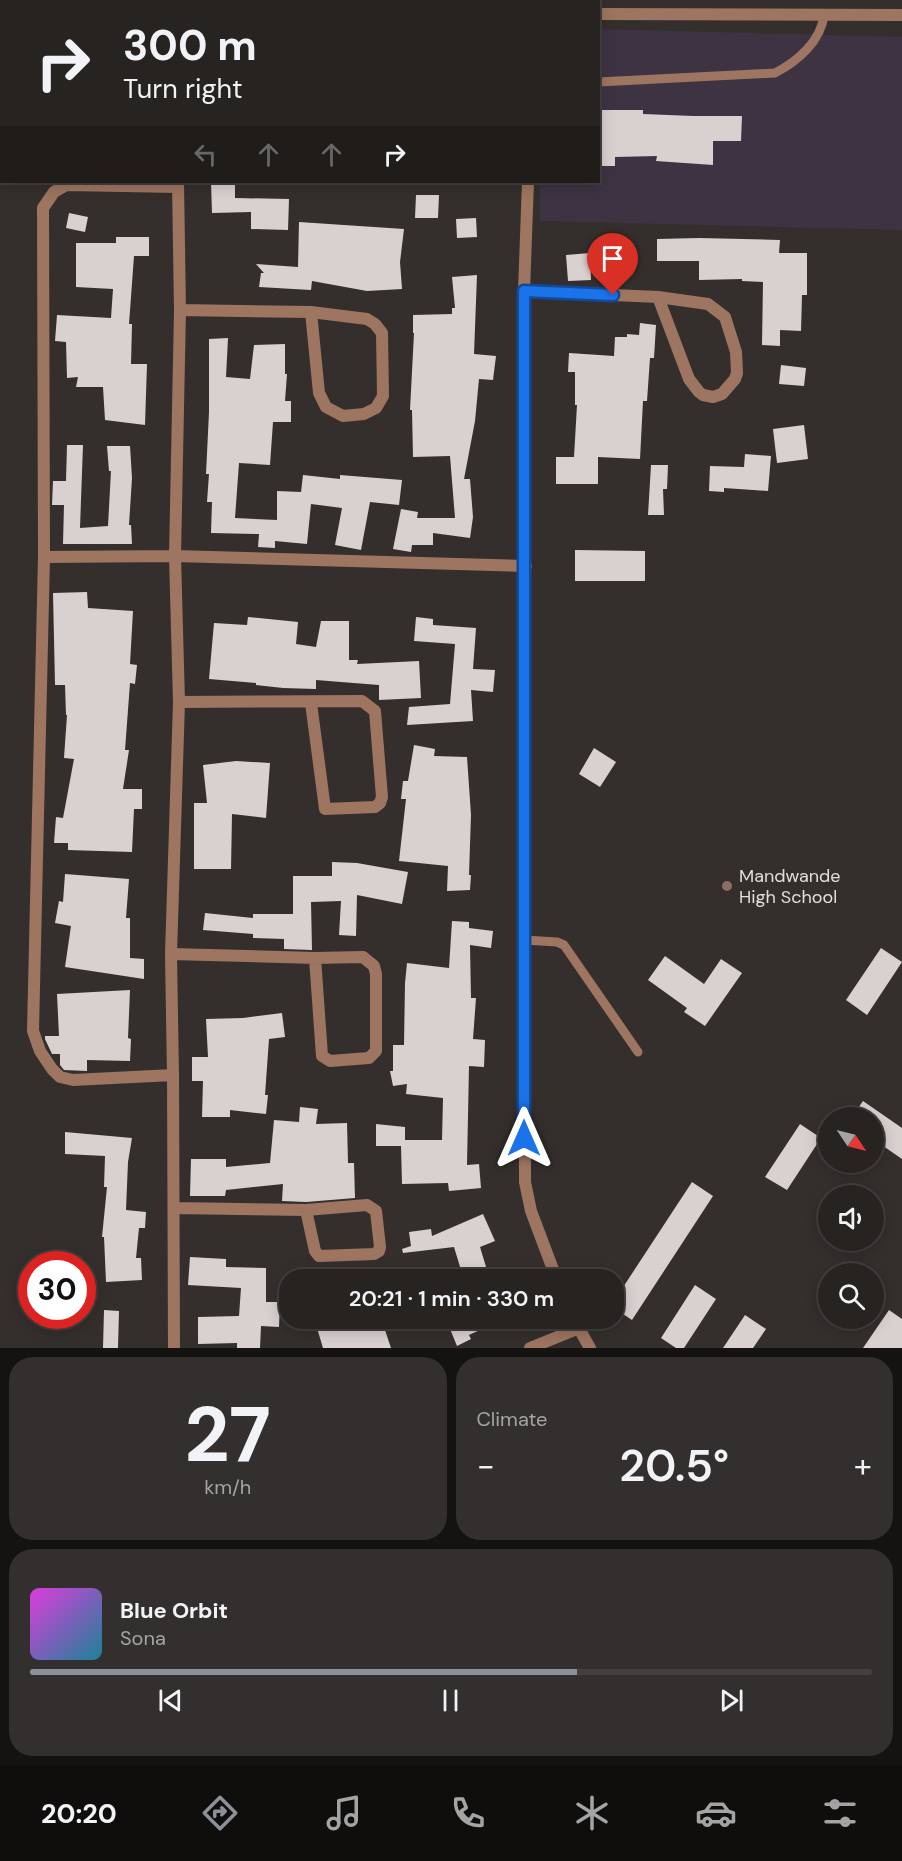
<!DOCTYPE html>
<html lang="en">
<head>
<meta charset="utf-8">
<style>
	body { margin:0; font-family:"DM Sans",sans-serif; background:#332f2e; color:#f1f3f6; height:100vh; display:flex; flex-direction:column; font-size:22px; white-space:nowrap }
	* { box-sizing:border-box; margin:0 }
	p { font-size:20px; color:#a4a4a5 }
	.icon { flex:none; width:33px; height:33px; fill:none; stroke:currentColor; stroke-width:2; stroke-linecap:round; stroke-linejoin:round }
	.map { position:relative; height:1348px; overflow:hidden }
	.panel { display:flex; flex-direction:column; gap:9px; padding:9px; background:#151312; flex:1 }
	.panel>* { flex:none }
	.guide { position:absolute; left:0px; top:0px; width:600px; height:183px; box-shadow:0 3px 15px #0003,0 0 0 2px #43403f; background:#272321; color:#f1f3f6; overflow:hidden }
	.needle { width:39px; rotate:125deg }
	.controls { position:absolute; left:818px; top:1107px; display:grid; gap:12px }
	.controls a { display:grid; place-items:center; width:66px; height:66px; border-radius:50%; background:#272321; box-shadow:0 3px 15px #0003,0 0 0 2px #43403f; font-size:30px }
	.speed { position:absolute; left:18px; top:1251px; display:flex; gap:12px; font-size:30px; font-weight:700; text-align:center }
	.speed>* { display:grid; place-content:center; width:78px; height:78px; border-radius:50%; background:#272321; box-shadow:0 3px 15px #0003,0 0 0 2px #43403f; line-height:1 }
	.speed .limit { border:9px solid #d22; background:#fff; color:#111 }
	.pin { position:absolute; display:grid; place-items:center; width:51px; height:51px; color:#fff; margin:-62px -26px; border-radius:50% 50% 50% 0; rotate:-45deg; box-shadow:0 0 6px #0007 }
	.pin .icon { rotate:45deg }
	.me { position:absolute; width:66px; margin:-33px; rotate:0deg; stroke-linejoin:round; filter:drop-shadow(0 0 4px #0008) }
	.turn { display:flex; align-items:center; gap:21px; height:126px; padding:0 24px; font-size:27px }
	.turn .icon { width:78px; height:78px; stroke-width:2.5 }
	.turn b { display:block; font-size:42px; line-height:51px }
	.lanes { display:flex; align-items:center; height:57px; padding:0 24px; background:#0003; justify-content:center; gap:30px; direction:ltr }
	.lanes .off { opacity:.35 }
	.big { font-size:45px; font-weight:600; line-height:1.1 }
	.panel .tile { flex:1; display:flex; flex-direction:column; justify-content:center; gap:9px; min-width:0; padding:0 21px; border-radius:24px; background:#332f2e }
	.panel .dial { align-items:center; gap:0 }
	.dial b { font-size:78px; line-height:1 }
	.song { display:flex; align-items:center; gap:18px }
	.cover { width:72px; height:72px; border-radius:9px; background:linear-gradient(135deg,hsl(300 70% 55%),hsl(190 70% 35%)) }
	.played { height:6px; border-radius:3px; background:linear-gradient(90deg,#8c9099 65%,#43403f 65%) }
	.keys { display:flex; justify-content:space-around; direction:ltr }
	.heat { display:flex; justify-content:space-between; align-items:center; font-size:33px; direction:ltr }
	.panel .tiles { flex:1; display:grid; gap:9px; grid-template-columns:1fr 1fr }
	.tile:last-child { grid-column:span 2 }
	.trip { position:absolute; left:279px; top:1269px; width:345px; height:60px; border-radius:24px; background:#272321; box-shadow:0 3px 15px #0003,0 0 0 2px #43403f; font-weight:600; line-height:60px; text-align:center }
	.tabs { display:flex; height:96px; justify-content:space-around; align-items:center; background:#100e0d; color:#a4a4a5 }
	.tabs .icon { width:42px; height:42px }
	.tabs .current { color:#8c9099 }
	.tabs b { font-size:27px; color:#f1f3f6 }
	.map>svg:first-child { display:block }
</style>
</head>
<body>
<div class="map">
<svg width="902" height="1348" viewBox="0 0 902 1348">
	<rect width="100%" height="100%" fill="#342f2c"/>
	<path fill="#3d3343" d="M 599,29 L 902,37 L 902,230 L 540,221 L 540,182 L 598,182 Z"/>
	<path fill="#d9d1d0" d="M 598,110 L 643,110 L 643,114 L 693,116 L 742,116 L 741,141 L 713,141 L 713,165 L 656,161 L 657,156 L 615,157 L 615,166 L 598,166 Z
		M 211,182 L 235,182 L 235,198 L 289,199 L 288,230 L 251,229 L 251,212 L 212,213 Z
		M 416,195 L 439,195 L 438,218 L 415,218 Z
		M 69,213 L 88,217 L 85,232 L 66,228 Z
		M 476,218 L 477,237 L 457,238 L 456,219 Z
		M 299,222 L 404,229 L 400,262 L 402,289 L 367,291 L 312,281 L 311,290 L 259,287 L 261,273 L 264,273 L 256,264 L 298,267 Z
		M 116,237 L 149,237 L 149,256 L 134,256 L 129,324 L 132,324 L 131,364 L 147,364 L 145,425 L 105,420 L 103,387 L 76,387 L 78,377 L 67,378 L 66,342 L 55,341 L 57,315 L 111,318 L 113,289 L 76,287 L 76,243 L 116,243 Z
		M 699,238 L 780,240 L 779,253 L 807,253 L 807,295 L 802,295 L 801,331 L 780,330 L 780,346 L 762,345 L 763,282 L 742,281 L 742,279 L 699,280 L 699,261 L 657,261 L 657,239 Z
		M 590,253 L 591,280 L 568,281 L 566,255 Z
		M 477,275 L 474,354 L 496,356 L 493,380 L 479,379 L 475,421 L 464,479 L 470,479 L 473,517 L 470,538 L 433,533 L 433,545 L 412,545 L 411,552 L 393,549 L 401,509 L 418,512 L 417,518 L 455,518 L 450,456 L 413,457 L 412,410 L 410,410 L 414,333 L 413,333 L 413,315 L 452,314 L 452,308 L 455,308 L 452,277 Z
		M 640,323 L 656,325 L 654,358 L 650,358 L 647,401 L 643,401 L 640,459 L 598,457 L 598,484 L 556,484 L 556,457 L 574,457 L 577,405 L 575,405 L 575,372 L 568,372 L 569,353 L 614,356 L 615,337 L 627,337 L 627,334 L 639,335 Z
		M 228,338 L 226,377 L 250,379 L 254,345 L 285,344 L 285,374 L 287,374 L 285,401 L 291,401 L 291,422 L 273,422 L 270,465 L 239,463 L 235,518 L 277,520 L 277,491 L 301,492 L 303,475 L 340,479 L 340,475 L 402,480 L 399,505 L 370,502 L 361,550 L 335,545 L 342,508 L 311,504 L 307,544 L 275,541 L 275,548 L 258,547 L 259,534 L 211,533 L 212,502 L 207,502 L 209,474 L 206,474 L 209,412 L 209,339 Z
		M 781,365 L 806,368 L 804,386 L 779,384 Z
		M 804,425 L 808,459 L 777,463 L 773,429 Z
		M 67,445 L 83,445 L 80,528 L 108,526 L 111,471 L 109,471 L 107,446 L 130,446 L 132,478 L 129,525 L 131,525 L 132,544 L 63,544 L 64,505 L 52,505 L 53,481 L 66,481 Z
		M 745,454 L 771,456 L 768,491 L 724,488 L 724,492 L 709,491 L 710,466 L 744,467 Z
		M 651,465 L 668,465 L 667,489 L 663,489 L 664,515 L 648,515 Z
		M 575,550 L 645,551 L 645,581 L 575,581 Z
		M 87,592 L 88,608 L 133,611 L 130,664 L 137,665 L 135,684 L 130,683 L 125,750 L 129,750 L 123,789 L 142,789 L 142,809 L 134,809 L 132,852 L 68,850 L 68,843 L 54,843 L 56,817 L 63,818 L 74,759 L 64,758 L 67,715 L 66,715 L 65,685 L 55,685 L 53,593 Z
		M 248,617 L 298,622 L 296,644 L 316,647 L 321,621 L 349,621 L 349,660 L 358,660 L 357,664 L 419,661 L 421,698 L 379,700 L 379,685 L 316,680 L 316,689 L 283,688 L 256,685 L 256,683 L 209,679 L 214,623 L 247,625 Z
		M 416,617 L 433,619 L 433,625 L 476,628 L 473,669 L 495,670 L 493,692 L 471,690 L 473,721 L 407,725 L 409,707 L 450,704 L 455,644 L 414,641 Z
		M 414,745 L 435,749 L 434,756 L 467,757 L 471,815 L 469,875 L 471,875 L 470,890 L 447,891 L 448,866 L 399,861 L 406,799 L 401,799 L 403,781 L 408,781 Z
		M 594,748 L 616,762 L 600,787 L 579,774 Z
		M 236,761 L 270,763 L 266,818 L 232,814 L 231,869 L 194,869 L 194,803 L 207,803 L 203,765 Z
		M 332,862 L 357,863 L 408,872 L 402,904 L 357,895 L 356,936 L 339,935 L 341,901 L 311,902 L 312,950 L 284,949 L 284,939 L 253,938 L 253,934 L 203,930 L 205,913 L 253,918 L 253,914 L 293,914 L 293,876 L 332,876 Z
		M 65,874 L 129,879 L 126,918 L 130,918 L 130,958 L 144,959 L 144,979 L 65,967 L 71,926 L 55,923 L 59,901 L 63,902 Z
		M 452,921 L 469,922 L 469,928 L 493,931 L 491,948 L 470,945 L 471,998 L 476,998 L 473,1039 L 485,1040 L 484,1067 L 469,1066 L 467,1165 L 479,1164 L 481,1188 L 449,1191 L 448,1183 L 402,1184 L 401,1146 L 376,1146 L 376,1124 L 405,1127 L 405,1140 L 442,1140 L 443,1098 L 406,1094 L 407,1084 L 393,1086 L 390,1071 L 393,1071 L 393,1045 L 404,1045 L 405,983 L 407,963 L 449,968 Z
		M 881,948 L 902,962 L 867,1015 L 846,1000 Z
		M 665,956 L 704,984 L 721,959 L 742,973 L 705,1026 L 684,1012 L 687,1008 L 648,980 Z
		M 130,990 L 128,1038 L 131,1039 L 130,1061 L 87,1060 L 87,1071 L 64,1070 L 60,1065 L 60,1054 L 52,1054 L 45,1039 L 45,1036 L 59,1036 L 57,994 Z
		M 282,1013 L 285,1037 L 269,1039 L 265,1095 L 268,1095 L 266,1114 L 230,1110 L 230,1117 L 202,1117 L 203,1081 L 192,1081 L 192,1057 L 208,1057 L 206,1019 L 243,1018 Z
		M 863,1101 L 902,1128 L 902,1159 L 873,1139 L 873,1118 L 851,1118 Z
		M 300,1107 L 318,1109 L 316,1124 L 347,1123 L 348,1163 L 354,1163 L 355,1198 L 306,1202 L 282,1201 L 283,1184 L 226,1190 L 225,1196 L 190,1196 L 191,1159 L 226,1159 L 226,1167 L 270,1163 L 274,1120 L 299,1122 Z
		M 800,1124 L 821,1138 L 787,1190 L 765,1177 Z
		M 65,1132 L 132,1138 L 128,1162 L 126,1210 L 146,1212 L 145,1228 L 139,1228 L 136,1258 L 141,1258 L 142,1280 L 106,1282 L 104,1237 L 102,1237 L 107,1187 L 104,1187 L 105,1156 L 65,1154 Z
		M 692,1182 L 713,1196 L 632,1320 L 614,1308 L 614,1301 Z
		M 483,1214 L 495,1241 L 480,1247 L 490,1280 L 464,1280 L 454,1247 L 403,1253 L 402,1249 L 411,1246 L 409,1232 L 431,1229 L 432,1236 Z
		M 190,1257 L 226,1259 L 226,1267 L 266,1268 L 266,1302 L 280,1302 L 279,1327 L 261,1326 L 260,1348 L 237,1348 L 237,1343 L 198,1344 L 198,1317 L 239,1316 L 241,1288 L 188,1285 Z
		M 695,1285 L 716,1299 L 684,1348 L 676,1348 L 661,1338 Z
		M 104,1310 L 119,1311 L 118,1348 L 103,1348 Z
		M 889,1310 L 902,1319 L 902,1348 L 863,1348 Z
		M 745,1315 L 766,1329 L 753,1348 L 723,1348 Z
		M 314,1318 L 381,1318 L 391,1348 L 323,1348 Z
		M 460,1318 L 506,1318 L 469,1335 L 471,1339 L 457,1346 L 448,1324 Z"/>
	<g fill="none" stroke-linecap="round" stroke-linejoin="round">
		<path stroke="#9d7560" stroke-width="9" d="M 598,82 L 775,73 C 798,61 821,41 824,15
			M 524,940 L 557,942 L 564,945 L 638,1052"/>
		<path stroke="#9d7560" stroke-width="12" d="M 528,182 L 524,291 L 525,1182 L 531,1211 L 557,1280
			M 524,291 L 658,297 L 708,304 L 725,317 L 736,352 L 737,373 L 735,379 L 722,394 L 713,397 L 703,395 L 699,392 L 689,379 L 658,297
			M 180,310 L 311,312 L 367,319 L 375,324 L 382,333 L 383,396 L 376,408 L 364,414 L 343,416 L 326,407 L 319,393 L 311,312
			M 44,557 L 175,556 L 526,566
			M 179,702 L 362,701 L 375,711 L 382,797 L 380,803 L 375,807 L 325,809 L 311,703
			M 171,954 L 315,958 L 363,957 L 374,966 L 376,974 L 376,1051 L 369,1058 L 330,1061 L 322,1056 L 315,958
			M 173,1075 L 73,1080 L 60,1077 L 52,1069 L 40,1051 L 33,1031 L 44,557 L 43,208 L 54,192 L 66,185 L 178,187
			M 174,1208 L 306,1210 L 367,1205 L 376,1211 L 380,1247 L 379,1251 L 374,1254 L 319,1256 L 315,1251 L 306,1210
			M 573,1318 L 590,1348
			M 174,1348 L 173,1075 L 171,954 L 179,702 L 175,556 L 180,310 L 178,182
			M 530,1348 L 577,1329"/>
		<path stroke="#9d7560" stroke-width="12" d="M 0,4 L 2,4
			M 598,14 L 902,15"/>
	</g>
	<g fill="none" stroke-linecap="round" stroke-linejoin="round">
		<g stroke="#114b97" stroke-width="15">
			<path id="route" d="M 524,1138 L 524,291 L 613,295"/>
		</g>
		<use href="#route" stroke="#1a73e8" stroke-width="10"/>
	</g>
	<circle fill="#8d6e63" stroke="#342f2c" stroke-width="2" cx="727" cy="886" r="6"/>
	<g text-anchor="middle" stroke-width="6" stroke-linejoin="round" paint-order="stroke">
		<g font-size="18" fill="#e0dddb" stroke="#342f2c" text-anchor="start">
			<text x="739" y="882">Mandwande<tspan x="739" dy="21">High School</tspan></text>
		</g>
	</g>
</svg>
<div class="controls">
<a><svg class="needle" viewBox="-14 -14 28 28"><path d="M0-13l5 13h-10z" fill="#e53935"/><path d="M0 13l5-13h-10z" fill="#a4a4a5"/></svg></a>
<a><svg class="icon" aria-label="sound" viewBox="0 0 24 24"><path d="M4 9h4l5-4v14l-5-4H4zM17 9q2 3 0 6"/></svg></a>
<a><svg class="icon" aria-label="search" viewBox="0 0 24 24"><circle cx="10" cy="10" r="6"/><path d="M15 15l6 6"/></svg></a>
</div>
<div class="speed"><div class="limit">30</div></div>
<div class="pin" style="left:613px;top:295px;background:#d93025"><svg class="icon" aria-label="arrive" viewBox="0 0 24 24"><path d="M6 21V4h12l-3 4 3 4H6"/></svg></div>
<svg class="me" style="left:524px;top:1138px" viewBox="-20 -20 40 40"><path d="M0-17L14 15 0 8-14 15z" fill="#1a73e8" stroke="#fff" stroke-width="4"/></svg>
<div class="trip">20:21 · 1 min · 330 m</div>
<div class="guide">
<div class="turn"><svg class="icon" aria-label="right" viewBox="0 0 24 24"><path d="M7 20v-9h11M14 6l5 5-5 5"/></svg><div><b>300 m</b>Turn right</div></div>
<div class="lanes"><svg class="icon off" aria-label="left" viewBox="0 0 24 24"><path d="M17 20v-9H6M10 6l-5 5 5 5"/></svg><svg class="icon off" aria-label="ahead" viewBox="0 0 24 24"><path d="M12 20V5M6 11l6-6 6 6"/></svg><svg class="icon off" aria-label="ahead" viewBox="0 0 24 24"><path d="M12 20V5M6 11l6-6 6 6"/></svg><svg class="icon" aria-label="right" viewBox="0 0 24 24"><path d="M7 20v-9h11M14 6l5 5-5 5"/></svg></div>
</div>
</div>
<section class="panel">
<div class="tiles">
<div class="tile dial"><b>27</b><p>km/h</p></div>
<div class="tile"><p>Climate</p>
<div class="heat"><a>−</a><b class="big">20.5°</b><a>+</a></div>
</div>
<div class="tile">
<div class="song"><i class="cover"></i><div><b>Blue Orbit</b><p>Sona</p></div></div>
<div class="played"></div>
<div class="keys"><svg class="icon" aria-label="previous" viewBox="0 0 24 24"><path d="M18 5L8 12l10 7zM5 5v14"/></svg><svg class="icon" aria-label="pause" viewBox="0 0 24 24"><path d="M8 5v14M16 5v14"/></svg><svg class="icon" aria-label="next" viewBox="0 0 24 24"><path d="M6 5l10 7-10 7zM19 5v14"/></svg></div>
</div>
</div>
</section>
<nav class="tabs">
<b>20:20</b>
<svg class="icon current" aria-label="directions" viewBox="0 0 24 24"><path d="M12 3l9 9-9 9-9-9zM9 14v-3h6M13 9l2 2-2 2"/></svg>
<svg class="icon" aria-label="music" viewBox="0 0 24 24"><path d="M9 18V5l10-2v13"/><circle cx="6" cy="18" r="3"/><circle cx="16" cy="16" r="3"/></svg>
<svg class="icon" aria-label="phone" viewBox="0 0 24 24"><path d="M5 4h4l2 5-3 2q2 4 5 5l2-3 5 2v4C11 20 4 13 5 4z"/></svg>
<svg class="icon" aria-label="climate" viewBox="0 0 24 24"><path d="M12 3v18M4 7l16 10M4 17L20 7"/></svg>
<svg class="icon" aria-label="car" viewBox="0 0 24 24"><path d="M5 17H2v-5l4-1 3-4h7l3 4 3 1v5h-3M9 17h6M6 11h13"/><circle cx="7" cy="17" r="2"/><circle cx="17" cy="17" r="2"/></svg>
<svg class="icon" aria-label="filters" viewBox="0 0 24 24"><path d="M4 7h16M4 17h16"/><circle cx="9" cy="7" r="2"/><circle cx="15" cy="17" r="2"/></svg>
</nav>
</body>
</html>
